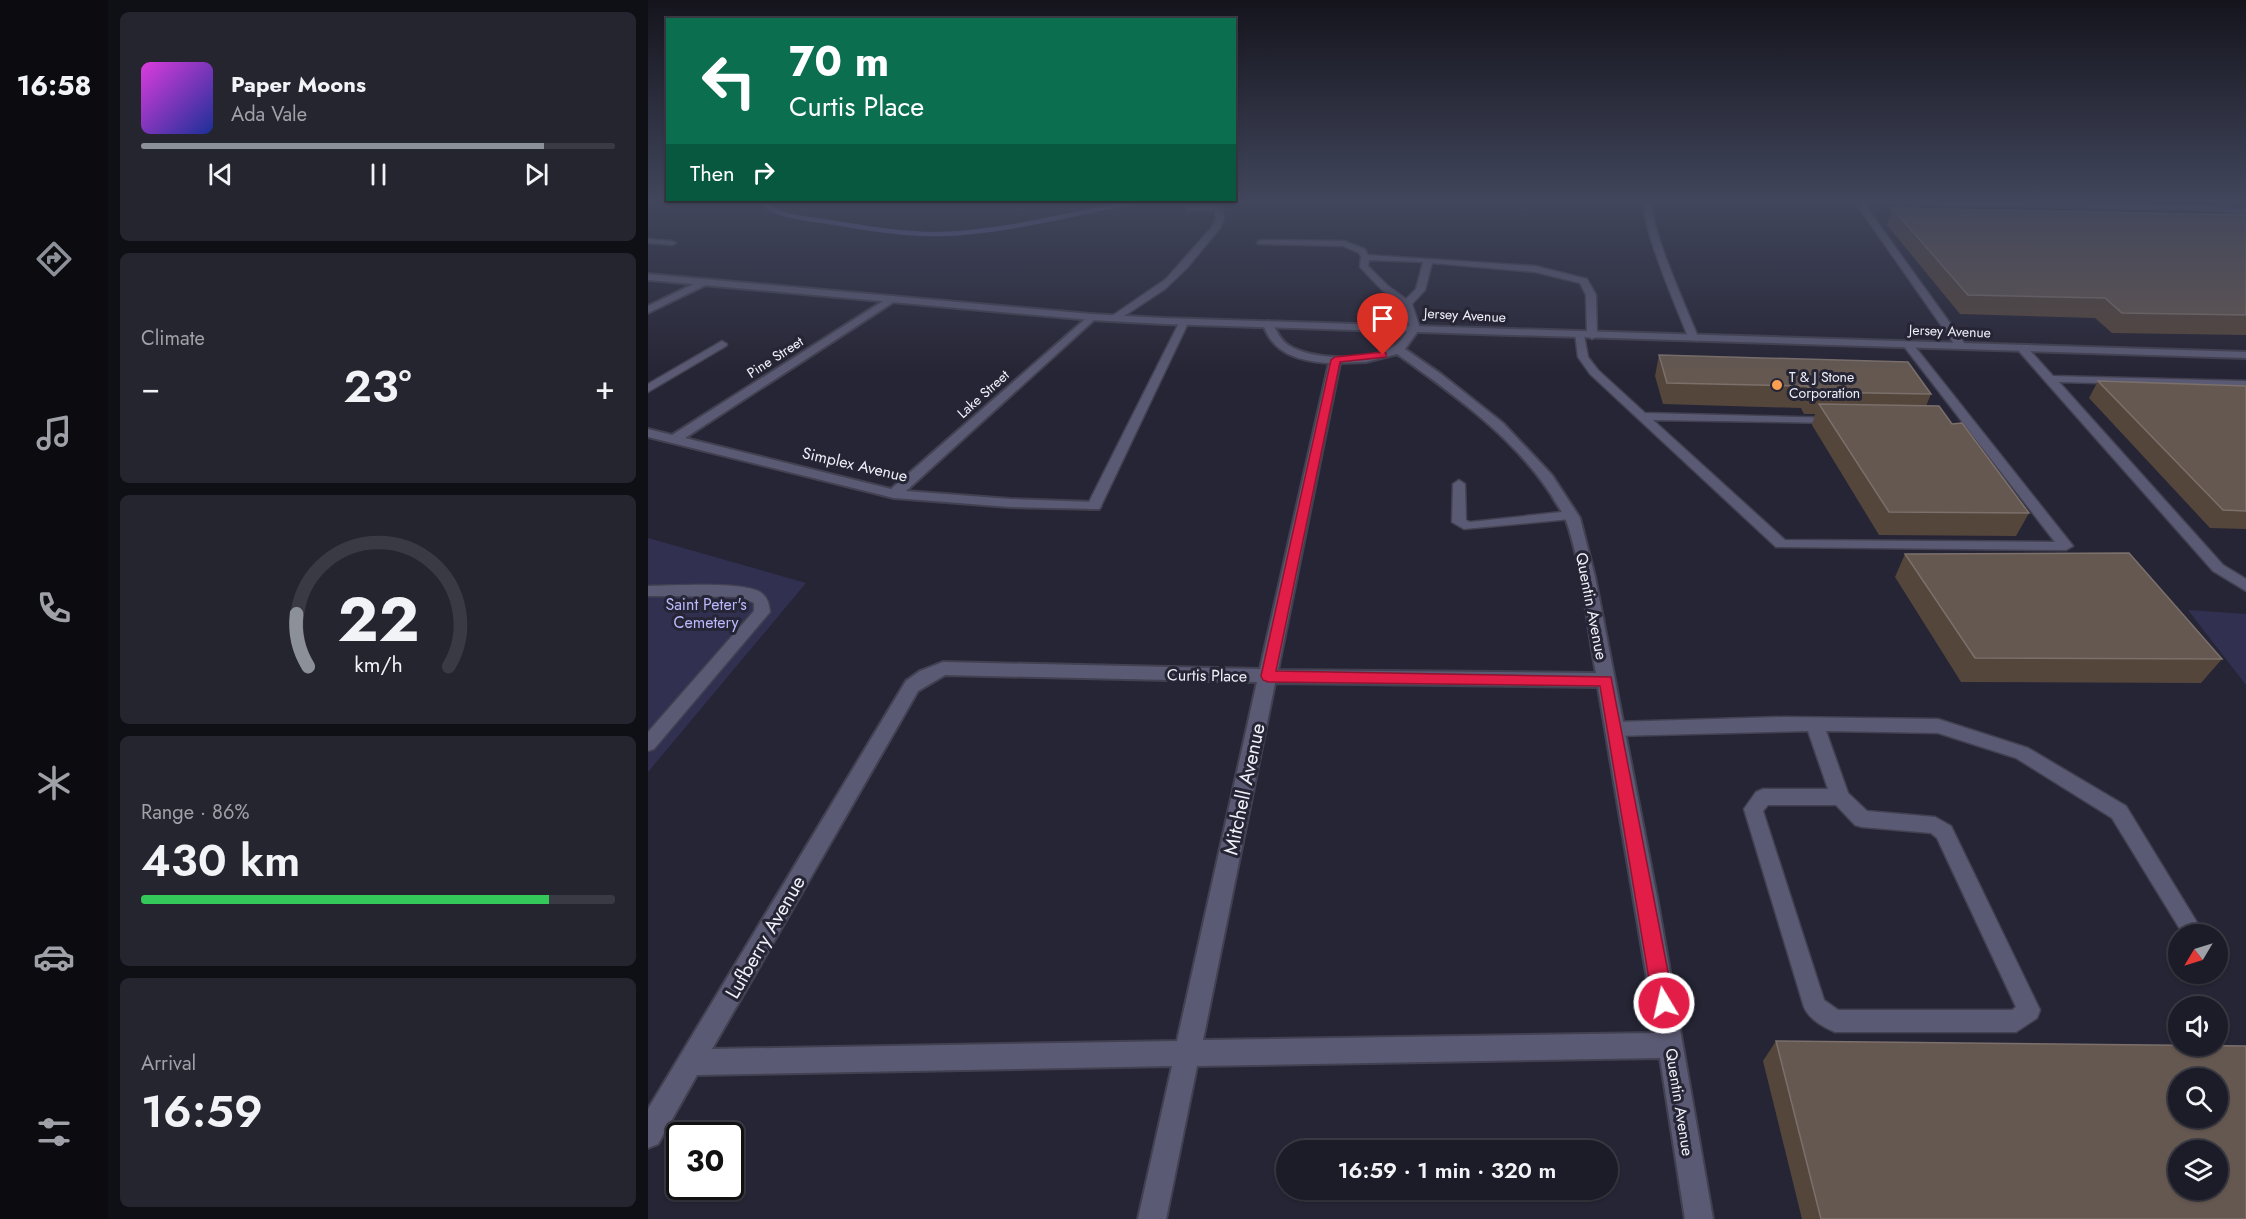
<!DOCTYPE html>
<html lang="en">
<head>
<meta charset="utf-8">
<style>
	body { margin:0; font-family:Jost,sans-serif; background:#252530; color:#f1f3f6; height:100vh; display:flex; flex-direction:column; font-size:22px; white-space:nowrap }
	* { box-sizing:border-box; margin:0 }
	p { font-size:20px; color:#a0a1a8 }
	.icon { flex:none; width:33px; height:33px; fill:none; stroke:currentColor; stroke-width:2; stroke-linecap:round; stroke-linejoin:round }
	.map { position:relative; flex:1; overflow:hidden }
	.panel { display:flex; flex-direction:column; gap:12px; padding:12px; background:#0f0f16; width:540px }
	.panel>* { flex:none }
	.guide { position:absolute; left:18px; top:18px; width:570px; height:183px; border-radius:0px; box-shadow:0 2px 4px #0004,0 0 0 2px #3a3a45; background:#0b6e4f; color:#fff; overflow:hidden }
	.needle { width:39px; rotate:232deg }
	.fabs { position:absolute; left:1520px; top:924px; display:grid; gap:12px }
	.fabs a { display:grid; place-items:center; width:60px; height:60px; border-radius:50%; background:#1c1c28; box-shadow:0 2px 4px #0004,0 0 0 2px #3a3a45; font-size:30px }
	.speed { position:absolute; left:18px; top:1122px; display:flex; gap:12px; font-size:30px; font-weight:700; text-align:center }
	.speed>* { display:grid; place-content:center; width:78px; height:78px; border-radius:50%; background:#1c1c28; box-shadow:0 2px 4px #0004,0 0 0 2px #3a3a45; line-height:1 }
	.speed .limit { border:3px solid #111; border-radius:9px; background:#fff; color:#111 }
	.pin { position:absolute; display:grid; place-items:center; width:51px; height:51px; color:#fff; margin:-62px -26px; border-radius:50% 50% 50% 0; rotate:-45deg; box-shadow:0 0 6px #0007 }
	.pin .icon { rotate:45deg }
	.me { position:absolute; width:66px; margin:-33px; rotate:351deg; stroke-linejoin:round; filter:drop-shadow(0 0 4px #0008) }
	.turn { display:flex; align-items:center; gap:21px; height:126px; padding:0 24px; font-size:27px }
	.turn .icon { width:78px; height:78px; stroke-width:2.5 }
	.turn b { display:block; font-size:42px; line-height:51px }
	.then { display:flex; align-items:center; height:57px; padding:0 24px; background:#0003; gap:12px; font-size:22px }
	.big { font-size:45px; font-weight:600; line-height:1.1 }
	.panel .card { flex:1; display:flex; flex-direction:column; justify-content:center; gap:9px; min-width:0; padding:0 21px; border-radius:9px; background:#252530 }
	.panel .dial { align-items:center; gap:0 }
	.dial svg { height:156px; overflow:visible; fill:none; stroke:#3a3a45; stroke-width:7; stroke-linecap:round; text-anchor:middle }
	.dial text { fill:#f1f3f6; stroke:none }
	.song { display:flex; align-items:center; gap:18px }
	.cover { width:72px; height:72px; border-radius:9px; background:linear-gradient(135deg,hsl(300 70% 55%),hsl(230 70% 35%)) }
	.played { height:6px; border-radius:3px; background:linear-gradient(90deg,#8c9099 85%,#3a3a45 85%) }
	.keys { display:flex; justify-content:space-around; direction:ltr }
	.heat { display:flex; justify-content:space-between; align-items:center; font-size:33px; direction:ltr }
	.charge { height:9px; border-radius:4px; background:linear-gradient(90deg,#34c759 86%,#3a3a45 0) }
	.trip { position:absolute; left:628px; top:1140px; width:342px; height:60px; border-radius:30px; background:#1c1c28; box-shadow:0 2px 4px #0004,0 0 0 2px #3a3a45; font-weight:600; line-height:60px; text-align:center }
	main { display:flex; flex:1; min-height:0 }
	.tab-bar { display:flex; flex-direction:column; width:108px; justify-content:space-around; align-items:center; background:#0b0b10; color:#a0a1a8 }
	.tab-bar .icon { width:42px; height:42px }
	.tab-bar .selected { color:#8c9099 }
	.tab-bar b { font-size:27px; color:#f1f3f6 }
	.map>svg:first-child { display:block }
</style>
</head>
<body>
<main>
<nav class="tab-bar">
<b>16:58</b>
<svg class="icon selected" aria-label="directions" viewBox="0 0 24 24"><path d="M12 3l9 9-9 9-9-9zM9 14v-3h6M13 9l2 2-2 2"/></svg>
<svg class="icon" aria-label="music" viewBox="0 0 24 24"><path d="M9 18V5l10-2v13"/><circle cx="6" cy="18" r="3"/><circle cx="16" cy="16" r="3"/></svg>
<svg class="icon" aria-label="phone" viewBox="0 0 24 24"><path d="M5 4h4l2 5-3 2q2 4 5 5l2-3 5 2v4C11 20 4 13 5 4z"/></svg>
<svg class="icon" aria-label="climate" viewBox="0 0 24 24"><path d="M12 3v18M4 7l16 10M4 17L20 7"/></svg>
<svg class="icon" aria-label="car" viewBox="0 0 24 24"><path d="M5 17H2v-5l4-1 3-4h7l3 4 3 1v5h-3M9 17h6M6 11h13"/><circle cx="7" cy="17" r="2"/><circle cx="17" cy="17" r="2"/></svg>
<svg class="icon" aria-label="filters" viewBox="0 0 24 24"><path d="M4 7h16M4 17h16"/><circle cx="9" cy="7" r="2"/><circle cx="15" cy="17" r="2"/></svg>
</nav>
<section class="panel">
<div class="card">
<div class="song"><i class="cover"></i><div><b>Paper Moons</b><p>Ada Vale</p></div></div>
<div class="played"></div>
<div class="keys"><svg class="icon" aria-label="previous" viewBox="0 0 24 24"><path d="M18 5L8 12l10 7zM5 5v14"/></svg><svg class="icon" aria-label="pause" viewBox="0 0 24 24"><path d="M8 5v14M16 5v14"/></svg><svg class="icon" aria-label="next" viewBox="0 0 24 24"><path d="M6 5l10 7-10 7zM19 5v14"/></svg></div>
</div>
<div class="card"><p>Climate</p>
<div class="heat"><a>−</a><b class="big">23°</b><a>+</a></div>
</div>
<div class="card dial"><svg viewBox="0 0 100 80">
<path d="M14 69A42 42 0 1 1 86 69"/>
<path d="M14 69A42 42 0 0 1 8 42" stroke="#8c9099"/>
<text x="50" y="56" font-size="32" font-weight="700">22</text>
<text x="50" y="72" font-size="11">km/h</text>
</svg></div>
<div class="card"><p>Range · 86%</p><b class="big">430 km</b><div class="charge"></div></div>
<div class="card"><p>Arrival</p><b class="big">16:59</b></div>
</section>
<div class="map">
<svg width="1598" height="1219" viewBox="0 0 1598 1219">
	<rect width="100%" height="100%" fill="#262535"/>
	<path fill="#323051" d="M 0,538 L 158,583 L 0,772 Z
		M 1540,610 L 1598,614 L 1598,685 Z"/>
	<g fill="none" stroke-linecap="round" stroke-linejoin="round">
		<path stroke="#64609a" stroke-width="4.5" d="M 112,202 C 133,218 156,218 181,222 C 218,228 256,235 294,234 C 359,232 424,213 488,202"/>
		<g stroke="#424151" stroke-width="3">
			<path id="service" d="M 997,202 L 1005,202 C 998,220 1042,316 1051,339 L 1050,341 L 1041,339 C 1032,316 990,220 997,202 Z
				M 1212,202 L 1228,202 L 1219,205 L 1219,208 L 1317,344 L 1317,348 L 1309,348 L 1211,208 Z
				M 1257,202 L 1554,206 L 1598,210 L 1598,214 L 1554,210 L 1261,204 Z
				M 574,206 L 576,218 L 572,228 L 539,268 L 517,289 L 470,320 L 464,320 L 464,316 L 518,279 L 564,227 L 568,218 L 567,210 L 542,211 L 539,211 L 539,207 Z
				M 0,239 L 24,241 L 28,243 L 24,245 L 0,243 Z
				M 613,240 L 696,241 L 717,249 L 720,255 L 887,266 L 939,279 L 948,295 L 949,336 L 944,339 L 939,336 L 938,295 L 932,283 L 887,272 L 784,263 L 777,290 L 764,304 L 772,328 L 767,331 L 762,328 L 755,305 L 734,290 L 712,267 L 713,257 L 711,253 L 695,246 L 610,244 L 609,242 ZM 721,260 L 775,262 L 768,289 L 758,299 L 740,286 L 720,266 Z
				M 533,319 L 541,321 L 453,506 L 451,509 L 441,509 L 439,506 Z
				M 927,333 L 936,335 L 940,357 L 950,370 L 997,413 L 1190,418 L 1192,420 L 1186,423 L 1005,420 L 1137,540 L 1407,542 L 1255,345 L 1264,343 L 1425,546 L 1418,550 L 1128,547 L 942,374 L 930,357 Z
				M 74,341 L 79,344 L 78,346 L 0,392 L 0,384 Z
				M 1370,346 L 1378,346 L 1405,376 L 1598,381 L 1598,387 L 1411,382 L 1575,565 L 1598,579 L 1598,591 L 1565,571 L 1397,381 L 1370,350 Z
				M 811,480 L 817,484 L 818,520 L 822,522 L 923,511 L 930,515 L 923,519 L 816,529 L 804,522 L 805,484 Z
				M 0,586 C 25,586 91,581 112,592 C 120,597 121,604 122,612 L 6,749 L 0,751 L 0,732 L 106,611 L 106,603 L 93,597 L 0,596 Z
				M 1135,717 L 1290,719 L 1380,748 L 1478,806 L 1556,934 L 1535,934 L 1464,818 L 1368,758 L 1290,733 L 1178,731 L 1200,793 L 1219,811 L 1287,817 L 1303,826 L 1392,1010 L 1389,1018 L 1368,1032 L 1187,1032 C 1175,1027 1161,1019 1156,1007 L 1096,809 L 1108,792 L 1115,789 L 1180,789 L 1160,731 L 967,736 L 961,734 L 958,729 L 961,724 L 967,722 ZM 1120,805 L 1188,805 L 1207,825 L 1214,827 L 1283,833 L 1289,838 L 1368,1007 L 1364,1010 L 1190,1010 L 1176,1000 L 1115,811 Z"/>
		</g>
		<g stroke="#424151" stroke-width="4">
			<path id="minor" d="M 56,279 L 61,282 L 60,284 L 0,313 L 0,306 Z
				M 243,296 L 247,297 L 247,301 L 37,438 L 243,489 L 443,314 L 447,315 L 447,319 L 258,491 L 362,499 L 446,502 L 451,503 L 453,506 L 451,509 L 362,507 L 246,498 L 0,437 L 0,429 L 24,435 Z
				M 620,321 C 628,324 629,338 640,345 C 662,360 722,362 745,347 C 753,343 758,333 763,326 L 771,326 L 772,328 L 757,349 L 793,374 L 855,423 L 904,475 L 932,518 L 947,577 L 1009,897 L 1065,1219 L 1037,1219 L 1012,1058 L 549,1066 L 518,1219 L 490,1219 L 524,1066 L 49,1075 L 10,1144 L 0,1148 L 0,1109 L 258,681 L 272,671 L 295,662 L 612,669 L 681,363 C 651,361 625,354 615,324 ZM 749,354 C 805,394 866,437 904,496 C 908,504 915,512 918,520 C 934,566 939,625 948,673 L 630,670 L 692,363 L 718,362 ZM 297,675 L 609,682 L 529,1041 L 64,1049 L 270,691 ZM 627,683 L 950,687 L 1008,1033 L 555,1040 Z"/>
		</g>
		<g stroke="#424151" stroke-width="4">
			<path id="tertiary" d="M 0,274 L 443,314 L 515,318 L 1598,352 L 1598,358 L 515,324 L 443,320 L 0,280 Z"/>
		</g>
		<use href="#service" fill="#5b5a74" fill-rule="evenodd"/>
		<use href="#minor" fill="#5b5a74" fill-rule="evenodd"/>
		<use href="#tertiary" fill="#5b5a74" fill-rule="evenodd"/>
	</g>
	<path fill="#55463c" d="M 1244,208 L 1598,215 L 1598,335 L 1464,333 L 1447,318 L 1312,314 L 1239,225 Z
		M 1011,355 L 1283,394 L 1278,406 L 1304,424 L 1381,513 L 1368,536 L 1231,535 L 1164,425 L 1167,414 L 1156,414 L 1153,408 L 1015,404 L 1007,376 Z
		M 1450,381 L 1598,386 L 1598,529 L 1562,528 L 1441,398 Z
		M 1257,554 L 1574,659 L 1553,683 L 1313,682 L 1247,577 Z
		M 1128,1041 L 1598,1219 L 1154,1219 L 1115,1061 Z"/>
	<path fill="#655851" stroke="#7b706b" stroke-width="1.5" fill-rule="evenodd" d="M 1244,208 L 1598,215 L 1598,315 L 1474,313 L 1457,298 L 1320,295 Z
		M 1011,355 L 1260,362 L 1283,394 L 1163,392 L 1159,386 L 1019,383 Z
		M 1450,381 L 1598,386 L 1598,511 L 1575,510 Z
		M 1171,404 L 1291,406 L 1304,424 L 1314,423 L 1381,513 L 1241,512 Z
		M 1481,553 L 1574,659 L 1327,658 L 1257,554 Z
		M 1128,1041 L 1598,1046 L 1598,1219 L 1173,1219 ZM 1530,1078 L 1569,1078 L 1569,1118 L 1530,1118 ZM 1530,1150 L 1569,1150 L 1569,1190 L 1530,1190 Z"/>
	<linearGradient id="sky" x2="0" y2="1"><stop stop-color="#15141d"/><stop offset="0.54" stop-color="#41465c"/><stop offset="1" stop-color="#41465c" stop-opacity="0"/></linearGradient>
	<rect width="1598" height="373" fill="url(#sky)"/>
	<path fill="#e11d48" stroke="#92132f" stroke-width="1.5" d="M 735,352 L 738,353 L 738,357 L 692,362 L 628,671 L 963,677 L 1026,1003 L 1023,1010 L 1016,1013 L 1008,1010 L 1005,1003 L 952,686 L 620,682 L 615,680 L 613,676 L 683,360 L 687,357 Z"/>
	<circle fill="#fc9e52" stroke="#262535" stroke-width="2" cx="1129" cy="385" r="6"/>
	<g text-anchor="middle" stroke-width="6" stroke-linejoin="round" paint-order="stroke">
		<g font-size="14" fill="#f0f0fa" stroke="#262535">
			<text transform="translate(817 315) rotate(3)" y="5">Jersey Avenue</text>
			<text transform="translate(1302 331) rotate(2)" y="5">Jersey Avenue</text>
			<text transform="translate(127 357) rotate(-33)" y="5">Pine Street</text>
			<text transform="translate(335 394) rotate(-42)" y="5">Lake Street</text>
		</g>
		<g font-size="14" fill="#f0f0fa" stroke="#262535" text-anchor="start">
			<text x="1141" y="382">T &amp; J Stone<tspan x="1141" dy="16">Corporation</tspan></text>
		</g>
		<g font-size="16" fill="#f0f0fa" stroke="#262535">
			<text transform="translate(207 464) rotate(13)" y="6">Simplex Avenue</text>
			<text transform="translate(944 606) rotate(79)" y="6">Quentin Avenue</text>
			<text transform="translate(559 675) rotate(1)" y="6">Curtis Place</text>
			<text transform="translate(1032 1102) rotate(81)" y="6">Quentin Avenue</text>
		</g>
		<g font-size="16" fill="#bbb8fd" stroke="#262535">
			<text x="58" y="610">Saint Peter's<tspan x="58" dy="18">Cemetery</tspan></text>
		</g>
		<g font-size="20" fill="#f0f0fa" stroke="#262535">
			<text transform="translate(596 789) rotate(-78)" y="7">Mitchell Avenue</text>
			<text transform="translate(117 937) rotate(-60)" y="7">Lufberry Avenue</text>
		</g>
	</g>
</svg>
<div class="fabs">
<a><svg class="needle" viewBox="-14 -14 28 28"><path d="M0-13l5 13h-10z" fill="#e53935"/><path d="M0 13l5-13h-10z" fill="#a0a1a8"/></svg></a>
<a><svg class="icon" aria-label="sound" viewBox="0 0 24 24"><path d="M4 9h4l5-4v14l-5-4H4zM17 9q2 3 0 6"/></svg></a>
<a><svg class="icon" aria-label="search" viewBox="0 0 24 24"><circle cx="10" cy="10" r="6"/><path d="M15 15l6 6"/></svg></a>
<a><svg class="icon" aria-label="layers" viewBox="0 0 24 24"><path d="M12 4l9 5-9 5-9-5zM3 14l9 5 9-5"/></svg></a>
</div>
<div class="speed"><div class="limit">30</div></div>
<div class="pin" style="left:735px;top:355px;background:#d93025"><svg class="icon" aria-label="arrive" viewBox="0 0 24 24"><path d="M6 21V4h12l-3 4 3 4H6"/></svg></div>
<svg class="me" style="left:1016px;top:1003px" viewBox="-20 -20 40 40"><circle r="17" fill="#e11d48" stroke="#fff" stroke-width="3"/><path d="M0-11L8 9 0 5-8 9z" fill="#fff"/></svg>
<div class="trip">16:59 · 1 min · 320 m</div>
<div class="guide">
<div class="turn"><svg class="icon" aria-label="left" viewBox="0 0 24 24"><path d="M17 20v-9H6M10 6l-5 5 5 5"/></svg><div><b>70 m</b>Curtis Place</div></div>
<div class="then">Then<svg class="icon" aria-label="right" viewBox="0 0 24 24"><path d="M7 20v-9h11M14 6l5 5-5 5"/></svg></div>
</div>
</div>
</main>
</body>
</html>
